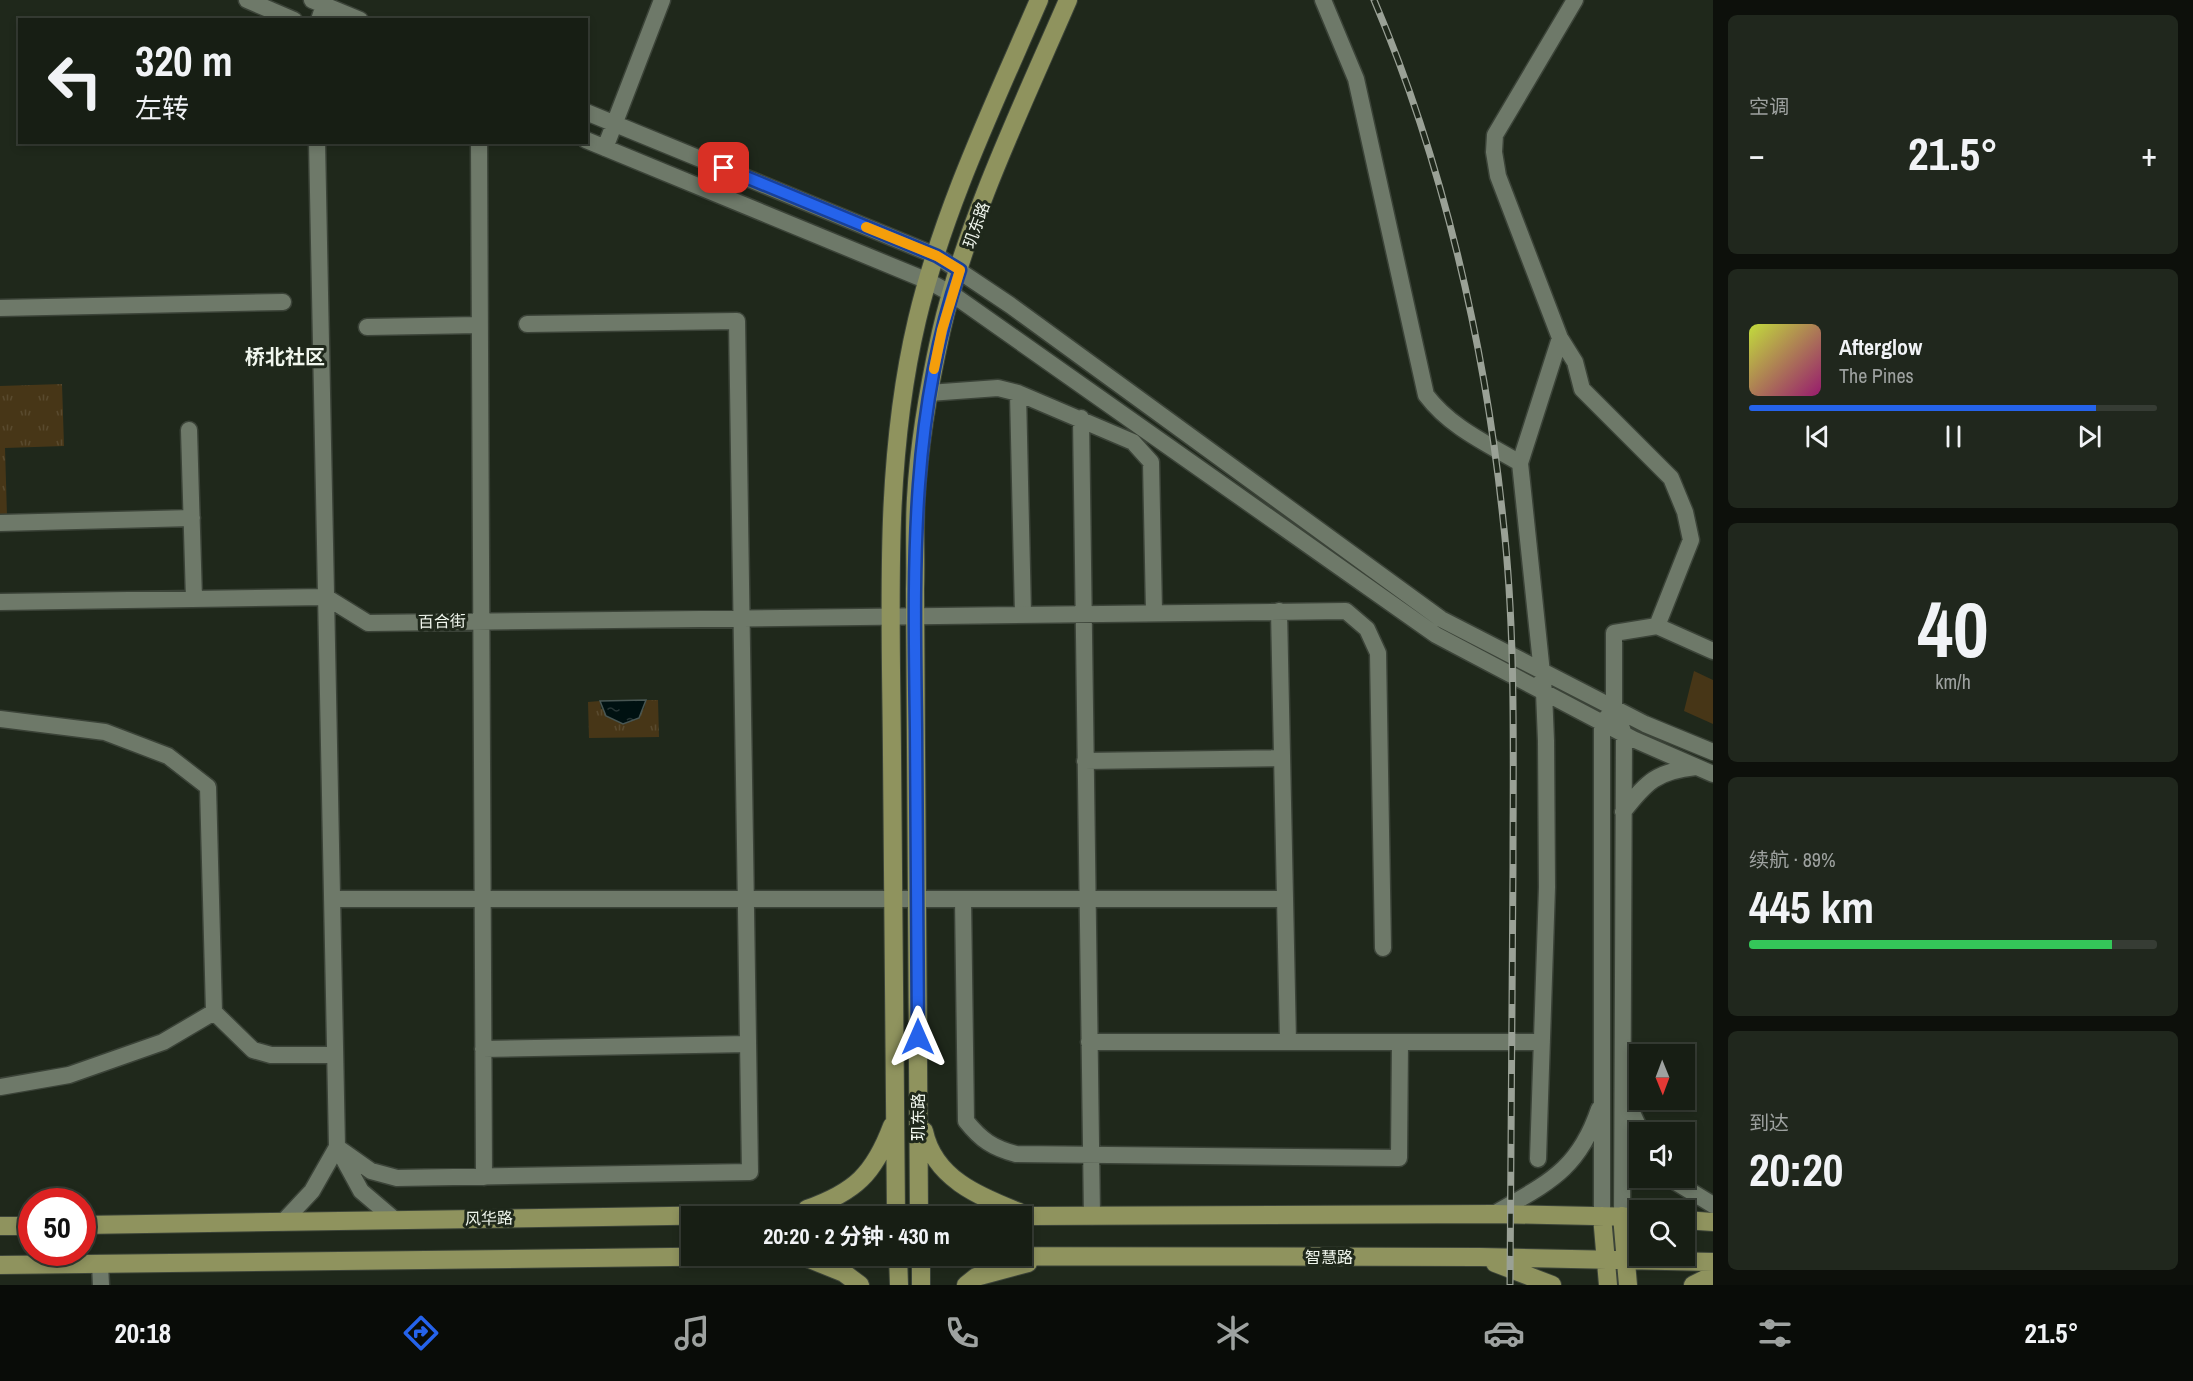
<!DOCTYPE html>
<html lang="zh">
<head>
<meta charset="utf-8">
<style>
	body { margin:0; font-family:"Archivo Narrow","Noto Sans SC",sans-serif; background:#20271d; color:#f1f3f6; height:100vh; display:flex; flex-direction:column; font-size:22px; white-space:nowrap }
	* { box-sizing:border-box; margin:0 }
	p { font-size:20px; color:#9ea2a0 }
	.icon { flex:none; width:33px; height:33px; fill:none; stroke:currentColor; stroke-width:2; stroke-linecap:round; stroke-linejoin:round }
	.map { position:relative; flex:1; overflow:hidden }
	.details { display:flex; flex-direction:column; gap:15px; padding:15px; background:#0d100b; width:480px }
	.details>* { flex:none }
	.banner { position:absolute; left:18px; top:18px; width:570px; height:126px; border-radius:0px; box-shadow:0 3px 9px #0003,0 0 0 2px #363c34; background:#171e14; color:#f1f3f6; overflow:hidden }
	.needle { width:39px; rotate:179deg }
	.buttons { position:absolute; left:1629px; top:1044px; display:grid; gap:12px }
	.buttons a { display:grid; place-items:center; width:66px; height:66px; border-radius:0px; background:#171e14; box-shadow:0 3px 9px #0003,0 0 0 2px #363c34; font-size:30px }
	.speed { position:absolute; left:18px; top:1188px; display:flex; gap:12px; font-size:30px; font-weight:700; text-align:center }
	.speed>* { display:grid; place-content:center; width:78px; height:78px; border-radius:50%; background:#171e14; box-shadow:0 3px 9px #0003,0 0 0 2px #363c34; line-height:1 }
	.speed .limit { border:9px solid #d22; background:#fff; color:#111 }
	.pin { position:absolute; display:grid; place-items:center; width:51px; height:51px; color:#fff; margin:-26px; border-radius:12px; box-shadow:0 3px 9px #0006 }
	.me { position:absolute; width:66px; margin:-33px; rotate:0deg; stroke-linejoin:round; filter:drop-shadow(0 0 4px #0008) }
	.turn { display:flex; align-items:center; gap:21px; height:126px; padding:0 18px; font-size:27px }
	.turn .icon { width:78px; height:78px; stroke-width:2.5 }
	.turn b { display:block; font-size:42px; line-height:51px }
	.big { font-size:45px; font-weight:700; line-height:1.1 }
	.details .card { flex:1; display:flex; flex-direction:column; justify-content:center; gap:9px; min-width:0; padding:0 21px; border-radius:9px; background:#20271d }
	.details .dial { align-items:center; gap:0 }
	.dial b { font-size:78px; line-height:1 }
	.song { display:flex; align-items:center; gap:18px }
	.cover { width:72px; height:72px; border-radius:9px; background:linear-gradient(135deg,hsl(70 70% 55%),hsl(320 70% 35%)) }
	.played { height:6px; border-radius:3px; background:linear-gradient(90deg,#2563eb 85%,#363c34 85%) }
	.keys { display:flex; justify-content:space-around; direction:ltr }
	.heat { display:flex; justify-content:space-between; align-items:center; font-size:33px; direction:ltr }
	.charge { height:9px; border-radius:4px; background:linear-gradient(90deg,#34c759 89%,#363c34 0) }
	.trip { position:absolute; left:681px; top:1206px; width:351px; height:60px; border-radius:0px; background:#171e14; box-shadow:0 3px 9px #0003,0 0 0 2px #363c34; font-weight:700; line-height:60px; text-align:center }
	.menu { display:flex; height:96px; justify-content:space-around; align-items:center; background:#090c08; color:#9ea2a0 }
	.menu .icon { width:42px; height:42px }
	.menu .selected { color:#2563eb }
	.menu b { font-size:27px; color:#f1f3f6 }
	main { display:flex; flex:1; min-height:0 }
	.map>svg:first-child { display:block }
</style>
</head>
<body>
<main>
<div class="map">
<svg width="1713" height="1285" viewBox="0 0 1713 1285">
	<defs>
		<pattern id="grass-tufts" width="24" height="20" patternUnits="userSpaceOnUse" patternTransform="scale(1.5)"><rect width="24" height="20" fill="#473617"/><path d="M3 7l-1-3M5 7V3M7 7l1-3M15 17l-1-3M17 17v-4M19 17l1-3" fill="none" stroke="#594a2e"/></pattern>
		<pattern id="water-ripples" width="26" height="14" patternUnits="userSpaceOnUse" patternTransform="scale(1.5)"><rect width="26" height="14" fill="#011"/><path d="M2 4q2-2 4 0t4 0M15 11q2-2 4 0t4 0" fill="none" stroke="#263434"/></pattern>
	</defs>
	<rect width="100%" height="100%" fill="#1f281b"/>
	<path fill="url(#grass-tufts)" d="M 62,384 L 64,446 L 5,448 L 7,516 L 0,516 L 0,386 Z
		M 646,700 L 658,700 L 659,737 L 589,738 L 588,702 L 600,701 L 601,709 L 644,709 Z"/>
	<path fill="#473617" d="M 1694,671 L 1713,680 L 1713,724 L 1684,711 Z"/>
	<path fill="url(#water-ripples)" stroke="#485653" stroke-width="1.5" d="M 646,700 L 639,718 L 623,724 L 606,716 L 600,701 Z"/>
	<g fill="none" stroke-linecap="round" stroke-linejoin="round">
		<g stroke="#3b4338" stroke-width="19">
			<path id="minor" d="M 247,0 L 294,20
				M 312,0 L 360,20
				M 1323,0 L 1356,79 L 1426,395 C 1450,427 1486,443 1520,463
				M 319,20 L 324,5
				M 586,112 L 937,256 L 1010,305 L 1441,619 L 1645,724 L 1713,752
				M 586,140 L 928,281 L 952,294 L 1436,635 L 1633,739 L 1713,774
				M 317,142 L 337,1147 L 361,1191 L 395,1220
				M 479,142 L 484,1177
				M 605,148 L 662,0
				M 0,308 L 283,302
				M 367,327 L 479,325
				M 1560,338 L 1575,362 L 1582,389 L 1671,478 L 1685,512 L 1691,540 L 1657,626
				M 929,393 L 998,388 L 1018,393 L 1133,442 L 1151,462 L 1154,612
				M 1018,393 L 1023,614
				M 1081,418 L 1092,1216
				M 189,430 L 194,599
				M 0,523 L 192,518
				M 0,602 L 326,597 L 368,623 L 1346,611 L 1367,629 L 1378,653 L 1383,948
				M 1279,611 L 1288,1042
				M 0,719 L 105,732 L 168,756 L 208,787 L 214,1012 L 163,1042 L 69,1075 L 0,1087
				M 1085,761 L 1282,758
				M 1623,812 C 1646,782 1657,771 1696,767
				M 332,899 L 1285,899
				M 963,899 L 966,1121 C 981,1140 993,1148 1016,1154 L 1399,1158 L 1400,1042
				M 214,1012 L 253,1050 L 271,1055 L 335,1055
				M 1089,1042 L 1542,1042
				M 483,1049 L 748,1044
				M 1625,1097 L 1641,1132
				M 337,1147 L 371,1171 L 397,1178 L 750,1172 L 737,321 L 527,324
				M 1538,1159 L 1547,887 L 1546,741 L 1544,692 L 1520,463 L 1560,338 L 1498,176 L 1494,152 L 1495,135 L 1575,0
				M 1669,1178 L 1713,1205
				M 1494,1214 C 1547,1183 1578,1171 1599,1109
				M 1602,1216 L 1602,723 L 1607,717
				M 1622,1216 L 1624,734 L 1614,707 L 1614,633 L 1657,626 L 1713,651
				M 283,1222 L 312,1191 L 337,1147
				M 100,1264 L 101,1285"/>
		</g>
		<g stroke="#3b4338" stroke-width="20">
			<path id="major" d="M 924,1131 C 934,1178 978,1196 1019,1212
				M 807,1209 C 855,1192 874,1174 892,1126
				M 896,1216 C 894,1063 894,909 892,755 C 891,609 883,464 917,320 C 943,210 994,104 1039,0
				M 919,1216 L 915,589 C 916,559 914,528 916,498 C 919,442 929,386 941,332 C 966,222 1023,104 1068,0
				M 1602,1216 L 1608,1285
				M 1622,1216 L 1628,1285
				M 1684,1220 L 1713,1222
				M 82,1225 L 794,1214 L 1031,1216 L 1494,1214 L 1640,1217
				M 0,1226 L 32,1226
				M 802,1256 L 844,1273 L 860,1285
				M 898,1256 L 899,1285
				M 921,1256 L 921,1285
				M 944,1256 L 1480,1257 L 1713,1262
				M 1495,1263 L 1552,1285
				M 0,1265 L 752,1256
				M 966,1285 L 976,1277 L 1028,1263
				M 1693,1285 L 1713,1275"/>
		</g>
		<use href="#minor" stroke="#6e7969" stroke-width="16"/>
		<use href="#major" stroke="#8f935e" stroke-width="18"/>
		<g stroke="#9aa196" stroke-width="7">
			<path id="rail" d="M 1374,0 C 1443,162 1485,345 1503,519 C 1516,634 1513,751 1513,866 C 1512,1006 1511,1145 1510,1285"/>
		</g>
		<use href="#rail" stroke="#1f281b" stroke-width="4.5" stroke-dasharray="14" stroke-linecap="butt"/>
	</g>
	<g fill="none" stroke-linecap="round" stroke-linejoin="round">
		<g stroke="#184099" stroke-width="15">
			<path id="route" d="M 724,168 L 937,256 L 960,270 C 909,418 914,574 916,729 C 917,831 917,934 918,1037"/>
		</g>
		<use href="#route" stroke="#2563eb" stroke-width="10"/>
		<path stroke="#f59e0b" stroke-width="10" d="M 866,227 L 937,256 L 960,270 L 942,330 L 934,369"/>
	</g>
	<g text-anchor="middle" stroke-width="6" stroke-linejoin="round" paint-order="stroke">
		<g font-size="16" fill="#f0f6ed" stroke="#1f281b">
			<text transform="translate(976 225) rotate(-70)" y="6">玑东路</text>
			<text transform="translate(442 621) rotate(-1)" y="6">百合街</text>
			<text transform="translate(918 1117) rotate(-90)" y="6">玑东路</text>
			<text transform="translate(489 1218) rotate(-1)" y="6">风华路</text>
			<text x="1329" y="1263">智慧路</text>
		</g>
		<g font-size="20" font-weight="bold" fill="#f0f6ed" stroke="#1f281b">
			<text x="285" y="364">桥北社区</text>
		</g>
	</g>
</svg>
<div class="buttons">
<a><svg class="needle" viewBox="-14 -14 28 28"><path d="M0-13l5 13h-10z" fill="#e53935"/><path d="M0 13l5-13h-10z" fill="#9ea2a0"/></svg></a>
<a><svg class="icon" aria-label="sound" viewBox="0 0 24 24"><path d="M4 9h4l5-4v14l-5-4H4zM17 9q2 3 0 6"/></svg></a>
<a><svg class="icon" aria-label="search" viewBox="0 0 24 24"><circle cx="10" cy="10" r="6"/><path d="M15 15l6 6"/></svg></a>
</div>
<div class="speed"><div class="limit">50</div></div>
<div class="pin" style="left:724px;top:168px;background:#d93025"><svg class="icon" aria-label="arrive" viewBox="0 0 24 24"><path d="M6 21V4h12l-3 4 3 4H6"/></svg></div>
<svg class="me" style="left:918px;top:1037px" viewBox="-20 -20 40 40"><path d="M0-17L14 15 0 8-14 15z" fill="#2563eb" stroke="#fff" stroke-width="4"/></svg>
<div class="trip">20:20 · 2 分钟 · 430 m</div>
<div class="banner">
<div class="turn"><svg class="icon" aria-label="left" viewBox="0 0 24 24"><path d="M17 20v-9H6M10 6l-5 5 5 5"/></svg><div><b>320 m</b>左转</div></div>
</div>
</div>
<section class="details">
<div class="card"><p>空调</p>
<div class="heat"><a>−</a><b class="big">21.5°</b><a>+</a></div>
</div>
<div class="card">
<div class="song"><i class="cover"></i><div><b>Afterglow</b><p>The Pines</p></div></div>
<div class="played"></div>
<div class="keys"><svg class="icon" aria-label="previous" viewBox="0 0 24 24"><path d="M18 5L8 12l10 7zM5 5v14"/></svg><svg class="icon" aria-label="pause" viewBox="0 0 24 24"><path d="M8 5v14M16 5v14"/></svg><svg class="icon" aria-label="next" viewBox="0 0 24 24"><path d="M6 5l10 7-10 7zM19 5v14"/></svg></div>
</div>
<div class="card dial"><b>40</b><p>km/h</p></div>
<div class="card"><p>续航 · 89%</p><b class="big">445 km</b><div class="charge"></div></div>
<div class="card"><p>到达</p><b class="big">20:20</b></div>
</section>
</main>
<nav class="menu">
<b>20:18</b>
<svg class="icon selected" aria-label="directions" viewBox="0 0 24 24"><path d="M12 3l9 9-9 9-9-9zM9 14v-3h6M13 9l2 2-2 2"/></svg>
<svg class="icon" aria-label="music" viewBox="0 0 24 24"><path d="M9 18V5l10-2v13"/><circle cx="6" cy="18" r="3"/><circle cx="16" cy="16" r="3"/></svg>
<svg class="icon" aria-label="phone" viewBox="0 0 24 24"><path d="M5 4h4l2 5-3 2q2 4 5 5l2-3 5 2v4C11 20 4 13 5 4z"/></svg>
<svg class="icon" aria-label="climate" viewBox="0 0 24 24"><path d="M12 3v18M4 7l16 10M4 17L20 7"/></svg>
<svg class="icon" aria-label="car" viewBox="0 0 24 24"><path d="M5 17H2v-5l4-1 3-4h7l3 4 3 1v5h-3M9 17h6M6 11h13"/><circle cx="7" cy="17" r="2"/><circle cx="17" cy="17" r="2"/></svg>
<svg class="icon" aria-label="filters" viewBox="0 0 24 24"><path d="M4 7h16M4 17h16"/><circle cx="9" cy="7" r="2"/><circle cx="15" cy="17" r="2"/></svg>
<b>21.5°</b>
</nav>
</body>
</html>
